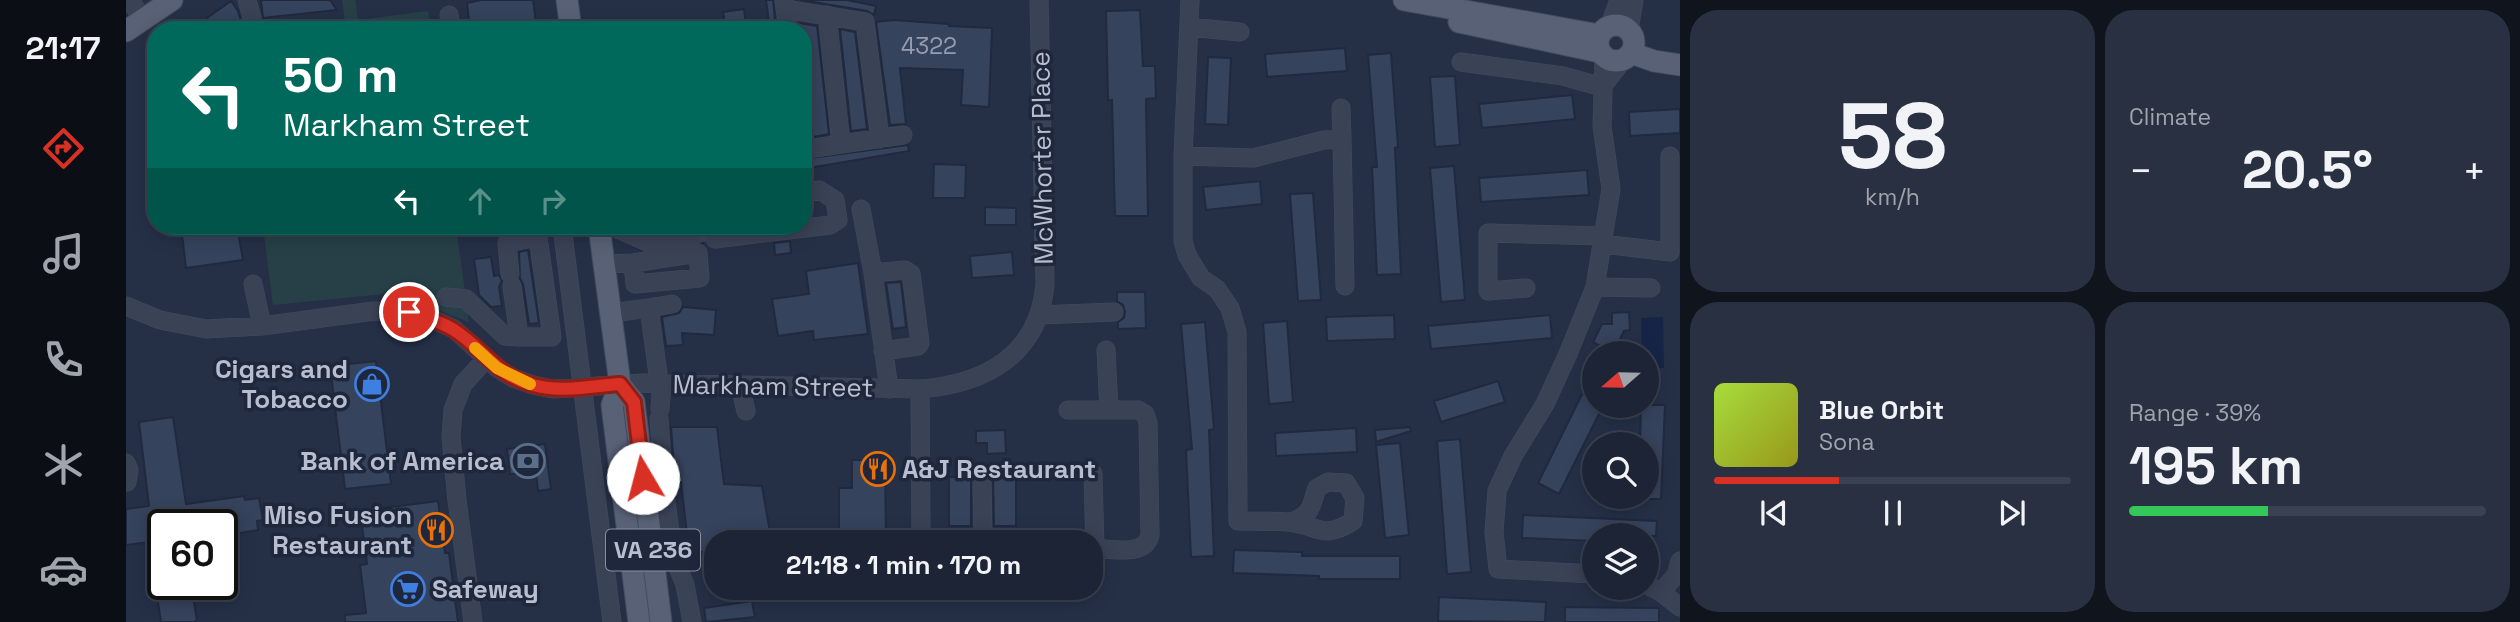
<!DOCTYPE html>
<html lang="en">
<head>
<meta charset="utf-8">
<style>
	body { margin:0; font-family:"Space Grotesk",sans-serif; background:#293041; color:#f1f3f6; height:100vh; display:flex; flex-direction:column; font-size:26px; white-space:nowrap }
	* { box-sizing:border-box; margin:0 }
	p { font-size:23px; color:#a0a4ad }
	.icon { flex:none; width:38px; height:38px; fill:none; stroke:currentColor; stroke-width:2; stroke-linecap:round; stroke-linejoin:round }
	.map { position:relative; flex:1; overflow:hidden }
	.sheet { display:flex; flex-direction:column; gap:10px; padding:10px; background:#0f141d; width:840px }
	.sheet>* { flex:none }
	.guide { position:absolute; left:21px; top:21px; width:665px; height:214px; border-radius:28px; box-shadow:0 4px 18px #0003,0 0 0 2px #3a4150; background:#00695c; color:#fff; overflow:hidden }
	.needle { width:46px; rotate:250deg }
	.fabs { position:absolute; left:1456px; top:341px; display:grid; gap:14px }
	.fabs a { display:grid; place-items:center; width:77px; height:77px; border-radius:50%; background:#1c2435; box-shadow:0 4px 18px #0003,0 0 0 2px #3a4150; font-size:35px }
	.speed { position:absolute; left:21px; top:509px; display:flex; gap:14px; font-size:35px; font-weight:700; text-align:center }
	.speed>* { display:grid; place-content:center; width:91px; height:91px; border-radius:50%; background:#1c2435; box-shadow:0 4px 18px #0003,0 0 0 2px #3a4150; line-height:1 }
	.speed .limit { border:4px solid #111; border-radius:10px; background:#fff; color:#111 }
	.pin { position:absolute; display:grid; place-items:center; width:60px; height:60px; color:#fff; margin:-30px; border:4px solid #fff; border-radius:50%; box-shadow:0 2px 7px #0007 }
	.me { position:absolute; width:77px; margin:-38px; rotate:352deg; stroke-linejoin:round; filter:drop-shadow(0 0 5px #0008) }
	.turn { display:flex; align-items:center; gap:24px; height:147px; padding:0 21px; font-size:32px }
	.turn .icon { width:91px; height:91px; stroke-width:2.5 }
	.turn b { display:block; font-size:49px; line-height:60px }
	.lanes { display:flex; align-items:center; height:66px; padding:0 21px; background:#0003; justify-content:center; gap:35px; direction:ltr }
	.lanes .off { opacity:.35 }
	.big { font-size:52px; font-weight:600; line-height:1.1 }
	.sheet .widget { flex:1; display:flex; flex-direction:column; justify-content:center; gap:10px; min-width:0; padding:0 24px; border-radius:28px; background:#293041 }
	.sheet .dial { align-items:center; gap:0 }
	.dial b { font-size:91px; line-height:1 }
	.song { display:flex; align-items:center; gap:21px }
	.cover { width:84px; height:84px; border-radius:10px; background:linear-gradient(135deg,hsl(80 70% 55%),hsl(60 70% 35%)) }
	.played { height:7px; border-radius:4px; background:linear-gradient(90deg,#d93025 35%,#3a4150 35%) }
	.keys { display:flex; justify-content:space-around; direction:ltr }
	.heat { display:flex; justify-content:space-between; align-items:center; font-size:38px; direction:ltr }
	.charge { height:10px; border-radius:5px; background:linear-gradient(90deg,#34c759 39%,#3a4150 0) }
	.sheet .tiles { flex:1; display:grid; gap:10px; grid-template-columns:repeat(2,1fr) }
	.trip { position:absolute; left:578px; top:530px; width:399px; height:70px; border-radius:28px; background:#1c2435; box-shadow:0 4px 18px #0003,0 0 0 2px #3a4150; font-weight:600; line-height:70px; text-align:center }
	main { display:flex; flex:1; min-height:0 }
	.tabs { display:flex; flex-direction:column; width:126px; justify-content:space-around; align-items:center; background:#0b0e15; color:#a0a4ad }
	.tabs .icon { width:49px; height:49px }
	.tabs .on { color:#d93025 }
	.tabs b { font-size:32px; color:#f1f3f6 }
	.map>svg:first-child { display:block }
</style>
</head>
<body>
<main>
<nav class="tabs">
<b>21:17</b>
<svg class="icon on" aria-label="directions" viewBox="0 0 24 24"><path d="M12 3l9 9-9 9-9-9zM9 14v-3h6M13 9l2 2-2 2"/></svg>
<svg class="icon" aria-label="music" viewBox="0 0 24 24"><path d="M9 18V5l10-2v13"/><circle cx="6" cy="18" r="3"/><circle cx="16" cy="16" r="3"/></svg>
<svg class="icon" aria-label="phone" viewBox="0 0 24 24"><path d="M5 4h4l2 5-3 2q2 4 5 5l2-3 5 2v4C11 20 4 13 5 4z"/></svg>
<svg class="icon" aria-label="climate" viewBox="0 0 24 24"><path d="M12 3v18M4 7l16 10M4 17L20 7"/></svg>
<svg class="icon" aria-label="car" viewBox="0 0 24 24"><path d="M5 17H2v-5l4-1 3-4h7l3 4 3 1v5h-3M9 17h6M6 11h13"/><circle cx="7" cy="17" r="2"/><circle cx="17" cy="17" r="2"/></svg>
</nav>
<div class="map">
<svg width="1554" height="622" viewBox="0 0 1554 622">
	<rect width="100%" height="100%" fill="#253047"/>
	<path fill="#274048" d="M 216,0 L 229,0 L 232,20 L 302,11 L 305,30 L 157,30 L 219,22 Z
		M 137,226 L 330,226 L 343,322 L 267,293 L 147,305 Z"/>
	<path fill="#162547" d="M 1537,317 L 1538,368 L 1521,368 L 1521,354 L 1516,353 L 1515,318 Z"/>
	<path fill="#36435d" stroke="#20293e" stroke-width="2" d="M 135,0 L 204,0 L 211,10 L 137,18 Z
		M 355,0 L 407,0 L 411,30 L 344,30 L 341,3 Z
		M 640,0 L 647,0 L 650,30 L 644,30 Z
		M 675,0 L 721,0 L 750,6 L 748,15 L 741,11 Z
		M 105,1 L 112,11 L 115,21 L 102,30 L 89,30 L 81,18 Z
		M 618,9 L 621,30 L 600,30 L 597,12 Z
		M 1014,10 L 1017,66 L 1029,66 L 1030,98 L 1020,99 L 1022,216 L 989,216 L 986,100 L 982,100 L 980,11 Z
		M 768,20 L 823,24 L 823,26 L 866,28 L 863,107 L 835,105 L 837,70 L 774,68 L 780,124 L 764,125 L 750,22 Z
		M 673,23 L 691,26 L 703,134 L 688,137 L 685,129 L 677,76 L 677,30 L 673,30 Z
		M 714,29 L 729,32 L 741,129 L 725,131 Z
		M 1219,48 L 1221,71 L 1141,77 L 1139,54 Z
		M 1265,53 L 1272,147 L 1269,148 L 1275,274 L 1251,275 L 1246,167 L 1251,167 L 1242,55 Z
		M 1082,57 L 1105,58 L 1102,125 L 1079,124 Z
		M 1329,76 L 1334,145 L 1309,147 L 1304,77 Z
		M 1446,95 L 1449,119 L 1356,128 L 1353,104 Z
		M 1554,109 L 1554,133 L 1504,136 L 1503,112 Z
		M 782,145 L 783,151 L 677,169 L 677,159 Z
		M 808,164 L 840,165 L 839,198 L 807,198 Z
		M 1328,166 L 1339,300 L 1315,302 L 1304,168 Z
		M 1461,170 L 1463,195 L 1355,202 L 1353,178 Z
		M 1134,181 L 1136,204 L 1080,210 L 1077,187 Z
		M 1187,193 L 1195,300 L 1172,301 L 1164,194 Z
		M 859,207 L 890,208 L 890,225 L 859,225 Z
		M 55,226 L 111,226 L 117,260 L 60,268 Z
		M 563,226 L 588,226 L 588,228 L 579,234 L 577,243 L 573,234 L 563,230 Z
		M 664,241 L 665,253 L 649,255 L 648,243 Z
		M 402,250 L 413,323 L 403,324 L 397,284 L 394,278 L 393,252 Z
		M 886,252 L 888,275 L 846,278 L 844,256 Z
		M 365,257 L 368,276 L 373,275 L 376,281 L 373,287 L 376,306 L 365,307 L 353,295 L 348,259 Z
		M 732,263 L 742,334 L 688,340 L 687,331 L 652,336 L 646,299 L 683,294 L 680,271 Z
		M 775,282 L 780,327 L 767,329 L 760,283 Z
		M 991,292 L 1019,292 L 1020,328 L 992,329 L 992,322 L 998,318 L 999,312 L 997,305 L 991,301 Z
		M 557,307 L 590,310 L 588,335 L 556,333 L 557,345 L 540,346 L 536,317 L 553,313 Z
		M 1503,312 L 1504,330 L 1498,331 L 1487,353 L 1467,342 L 1476,324 L 1486,324 L 1486,313 Z
		M 1268,315 L 1269,339 L 1201,341 L 1200,317 Z
		M 1424,315 L 1426,338 L 1305,349 L 1302,326 Z
		M 1161,321 L 1167,402 L 1143,404 L 1137,323 Z
		M 1079,322 L 1088,429 L 1083,430 L 1088,556 L 1065,557 L 1060,450 L 1066,449 L 1055,324 Z
		M 250,361 L 265,484 L 219,489 L 204,366 Z
		M 1468,370 L 1468,406 L 1477,406 L 1433,494 L 1412,483 Z
		M 1372,381 L 1379,402 L 1315,422 L 1308,401 Z
		M 1521,405 L 1539,405 L 1535,499 L 1521,499 L 1521,444 L 1514,444 L 1515,406 Z
		M 47,417 L 60,504 L 118,496 L 119,500 L 133,498 L 137,520 L 131,521 L 132,530 L 97,536 L 96,525 L 37,525 L 37,584 L 65,584 L 71,620 L 68,622 L 35,622 L 23,542 L 0,545 L 0,509 L 23,506 L 13,422 Z
		M 545,427 L 591,427 L 598,484 L 636,486 L 645,538 L 632,537 L 634,542 L 590,542 L 590,552 L 563,552 L 555,482 L 549,482 Z
		M 1284,427 L 1285,431 L 1250,442 L 1249,430 Z
		M 1230,428 L 1231,452 L 1150,456 L 1149,433 Z
		M 879,430 L 880,453 L 861,454 L 861,443 L 850,443 L 850,431 Z
		M 1334,439 L 1345,572 L 1321,574 L 1311,441 Z
		M 1274,443 L 1283,535 L 1259,538 L 1250,445 Z
		M 419,444 L 425,489 L 412,491 L 410,473 L 384,474 L 381,449 Z
		M 726,460 L 759,460 L 760,542 L 713,542 L 713,488 L 726,488 Z
		M 823,477 L 845,477 L 845,526 L 823,526 Z
		M 867,477 L 890,477 L 890,526 L 868,526 Z
		M 312,501 L 319,553 L 323,553 L 332,622 L 219,622 L 219,615 L 240,613 L 234,565 L 241,564 L 234,511 Z
		M 1397,515 L 1531,521 L 1530,536 L 1468,536 L 1468,541 L 1396,538 Z
		M 1108,550 L 1176,552 L 1176,556 L 1274,556 L 1274,579 L 1193,579 L 1193,576 L 1107,573 Z
		M 1313,597 L 1420,602 L 1419,622 L 1312,621 Z
		M 626,601 L 629,617 L 580,622 L 578,608 Z
		M 1439,607 L 1533,608 L 1533,622 L 1439,622 Z"/>
	<g fill="none" stroke-linecap="round" stroke-linejoin="round">
		<path stroke="#3b455b" stroke-width="18" stroke-dasharray="18 9" stroke-linecap="butt" d="M 564,235 L 588,231"/>
		<g stroke="#434b5f" stroke-width="19">
			<path id="minor" d="M 4,0 L 17,20
				M 121,0 L 126,18
				M 658,0 L 662,30
				M 1064,0 L 1057,156 L 1057,241 L 1061,255 L 1075,278 L 1091,289 L 1104,308 L 1111,332 L 1112,521 C 1129,521 1146,521 1163,522 C 1193,525 1196,541 1227,521 L 1229,498 L 1220,483 L 1202,482 L 1191,488 C 1184,508 1187,513 1166,522
				M 659,9 L 739,22 L 754,139
				M 323,15 L 326,30
				M 701,15 L 715,144
				M 1484,25 L 1493,0
				M 1063,27 L 1114,32
				M 1503,30 L 1508,0
				M 1335,62 L 1437,76 L 1476,87
				M 1476,87 L 1497,60
				M 1215,108 L 1216,139
				M 677,137 L 679,148 L 682,149 L 777,135
				M 1057,156 L 1127,158 L 1198,140 L 1216,139 L 1219,286
				M 735,209 L 747,273 L 763,389
				M 436,226 L 486,622
				M 492,229 L 528,245 L 564,241
				M 589,239 L 704,225 L 712,220 L 709,200 L 693,190 L 677,194
				M 1477,244 L 1544,252 L 1544,156
				M 478,264 L 507,263 L 572,253 L 574,278 L 509,284 L 507,263
				M 747,273 L 779,270 L 785,274 L 786,281 L 794,343 L 792,346 L 757,351
				M 384,274 L 381,243 L 412,237 L 426,337 L 393,337 L 386,286
				M 127,284 L 136,326
				M 1469,287 L 1525,288
				M 1400,288 L 1362,291 L 1362,233 L 1477,236
				M 320,297 L 340,299 L 379,336 L 393,337
				M 0,306 L 34,320 L 80,329 L 136,326 L 248,311 L 283,312 L 306,319 L 328,329 L 371,368 L 387,378 L 407,385 L 427,389 L 517,383 L 794,389 C 859,384 913,355 919,284 L 913,0
				M 523,308 L 546,304
				M 485,313 L 523,308 L 535,396 L 534,409
				M 913,315 L 988,312
				M 980,350 L 983,410
				M 614,385 L 620,411
				M 794,389 L 795,531 L 799,540 L 811,542
				M 942,410 L 1012,410 L 1019,414 L 1022,423 L 1024,535 C 1019,558 982,548 964,548
				M 533,419 L 538,486 L 547,555 L 559,585 L 566,622
				M 0,463 L 3,470 L 1,482
				M 967,474 L 969,548
				M 856,478 L 857,542
				M 1468,574 L 1372,569 L 1368,532 L 1371,491 L 1387,456 L 1419,404 L 1442,354 L 1469,287 L 1485,189 L 1476,126 L 1478,57
				M 1521,585 L 1535,592 L 1554,607
				M 1535,592 L 1550,575 L 1554,561
				M 347,622 L 331,500 L 325,437 L 327,410 L 337,384 L 360,359"/>
		</g>
		<g stroke="#434b5f" stroke-width="23">
			<path id="major" d="M 441,0 L 445,30
				M 1278,0 L 1473,35
				M 1333,22 L 1474,52
				M1472 43a18 18 0 1 1 36 0a18 18 0 1 1-36 0Z
				M 0,31 L 46,0
				M 1505,53 L 1528,61 L 1554,65
				M 473,226 L 494,384 L 486,405 L 513,622
				M 494,384 L 508,402 L 535,622"/>
		</g>
		<use href="#minor" stroke="#3a4256" stroke-width="18"/>
		<use href="#major" stroke="#586176" stroke-width="21"/>
	</g>
	<g fill="none" stroke-linecap="round" stroke-linejoin="round">
		<g stroke="#8d1f18" stroke-width="18">
			<path id="route" d="M 283,312 C 298,317 314,321 328,330 C 358,349 369,375 407,385 C 436,393 466,386 494,384 L 508,402 L 517,478"/>
		</g>
		<use href="#route" stroke="#d93025" stroke-width="12"/>
		<path stroke="#f59e0b" stroke-width="12" d="M 349,348 L 371,368 L 404,384"/>
	</g>
	<defs>
		<g id="shop-ring" transform="scale(1.75)"><circle r="9.5" fill="#1e273c" stroke="#3f7fe0" stroke-width="1.5"/><path d="M-5-2.5h2.3a2.7 3.5 0 0 1 5.4 0H5L5.5 6h-11ZM-1.5-2.5h3a1.5 2.3 0 0 0-3 0Z" fill="#3f7fe0"/></g>
		<g id="bank-ring" transform="scale(1.75)"><circle r="9.5" fill="#1e273c" stroke="#5c6f8a" stroke-width="1.5"/><path d="M-6-4H6V4H-6ZM0-2.3a2.3 2.3 0 1 0 0 4.6a2.3 2.3 0 1 0 0-4.6Z" fill="#5c6f8a"/></g>
		<g id="restaurant-ring" transform="scale(1.75)"><circle r="9.5" fill="#1e273c" stroke="#e8710a" stroke-width="1.5"/><path d="M-5-6h1v4h1v-4h1v4h1v-4h1v5L-1.5 .5V6h-2V.5L-5-1ZM5-6V6H3V1.5H1.5Q1.5-4 5-6Z" fill="#e8710a"/></g>
		<g id="supermarket-ring" transform="scale(1.75)"><circle r="9.5" fill="#1e273c" stroke="#3f7fe0" stroke-width="1.5"/><path d="M-6-5.5h2.5l.6 2H6L4.5 2H-2.5L-4.4-4H-6ZM-1.5 3.2a1.3 1.3 0 1 0 .1 0ZM3 3.2a1.3 1.3 0 1 0 .1 0Z" fill="#3f7fe0"/></g>
	</defs>
	<g fill-rule="evenodd">
		<use href="#shop-ring" x="246" y="384"/>
		<use href="#bank-ring" x="402" y="461"/>
		<use href="#restaurant-ring" x="752" y="469"/>
		<use href="#restaurant-ring" x="310" y="530"/>
		<use href="#supermarket-ring" x="282" y="589"/>
	</g>
	<g text-anchor="middle" stroke-width="7" stroke-linejoin="round" paint-order="stroke">
		<g font-size="23" fill="#969db1">
			<text x="803" y="54">4322</text>
		</g>
		<rect fill="#1e273c" stroke="#8a91a3" stroke-width="2" x="480" y="529.5" width="94" height="41" rx="5"/>
		<g font-size="24" font-weight="bold" fill="#b8becf">
			<text x="527" y="558">VA 236</text>
		</g>
		<g font-size="26" fill="#b8becf" stroke="#1e273c">
			<text transform="translate(916 158) rotate(-91)" y="9">McWhorter Place</text>
			<text transform="translate(647 386) rotate(1)" y="9">Markham Street</text>
		</g>
		<g font-size="26" font-weight="bold" fill="#b8becf" stroke="#1e273c" text-anchor="end">
			<text x="222" y="378">Cigars and<tspan x="222" dy="30">Tobacco</tspan></text>
			<text x="378" y="470">Bank of America</text>
			<text x="776" y="478" text-anchor="start">A&amp;J Restaurant</text>
			<text x="286" y="524">Miso Fusion<tspan x="286" dy="30">Restaurant</tspan></text>
			<text x="306" y="598" text-anchor="start">Safeway</text>
		</g>
	</g>
</svg>
<div class="fabs">
<a><svg class="needle" viewBox="-14 -14 28 28"><path d="M0-13l5 13h-10z" fill="#e53935"/><path d="M0 13l5-13h-10z" fill="#a0a4ad"/></svg></a>
<a><svg class="icon" aria-label="search" viewBox="0 0 24 24"><circle cx="10" cy="10" r="6"/><path d="M15 15l6 6"/></svg></a>
<a><svg class="icon" aria-label="layers" viewBox="0 0 24 24"><path d="M12 4l9 5-9 5-9-5zM3 14l9 5 9-5"/></svg></a>
</div>
<div class="speed"><div class="limit">60</div></div>
<div class="pin" style="left:283px;top:312px;background:#d93025"><svg class="icon" aria-label="arrive" viewBox="0 0 24 24"><path d="M6 21V4h12l-3 4 3 4H6"/></svg></div>
<svg class="me" style="left:517px;top:478px" viewBox="-20 -20 40 40"><circle r="19" fill="#fff"/><path d="M0-13L10 11 0 6-10 11z" fill="#d93025"/></svg>
<div class="trip">21:18 · 1 min · 170 m</div>
<div class="guide">
<div class="turn"><svg class="icon" aria-label="left" viewBox="0 0 24 24"><path d="M17 20v-9H6M10 6l-5 5 5 5"/></svg><div><b>50 m</b>Markham Street</div></div>
<div class="lanes"><svg class="icon" aria-label="left" viewBox="0 0 24 24"><path d="M17 20v-9H6M10 6l-5 5 5 5"/></svg><svg class="icon off" aria-label="ahead" viewBox="0 0 24 24"><path d="M12 20V5M6 11l6-6 6 6"/></svg><svg class="icon off" aria-label="right" viewBox="0 0 24 24"><path d="M7 20v-9h11M14 6l5 5-5 5"/></svg></div>
</div>
</div>
<section class="sheet">
<div class="tiles">
<div class="widget dial"><b>58</b><p>km/h</p></div>
<div class="widget"><p>Climate</p>
<div class="heat"><a>−</a><b class="big">20.5°</b><a>+</a></div>
</div>
<div class="widget">
<div class="song"><i class="cover"></i><div><b>Blue Orbit</b><p>Sona</p></div></div>
<div class="played"></div>
<div class="keys"><svg class="icon" aria-label="previous" viewBox="0 0 24 24"><path d="M18 5L8 12l10 7zM5 5v14"/></svg><svg class="icon" aria-label="pause" viewBox="0 0 24 24"><path d="M8 5v14M16 5v14"/></svg><svg class="icon" aria-label="next" viewBox="0 0 24 24"><path d="M6 5l10 7-10 7zM19 5v14"/></svg></div>
</div>
<div class="widget"><p>Range · 39%</p><b class="big">195 km</b><div class="charge"></div></div>
</div>
</section>
</main>
</body>
</html>
